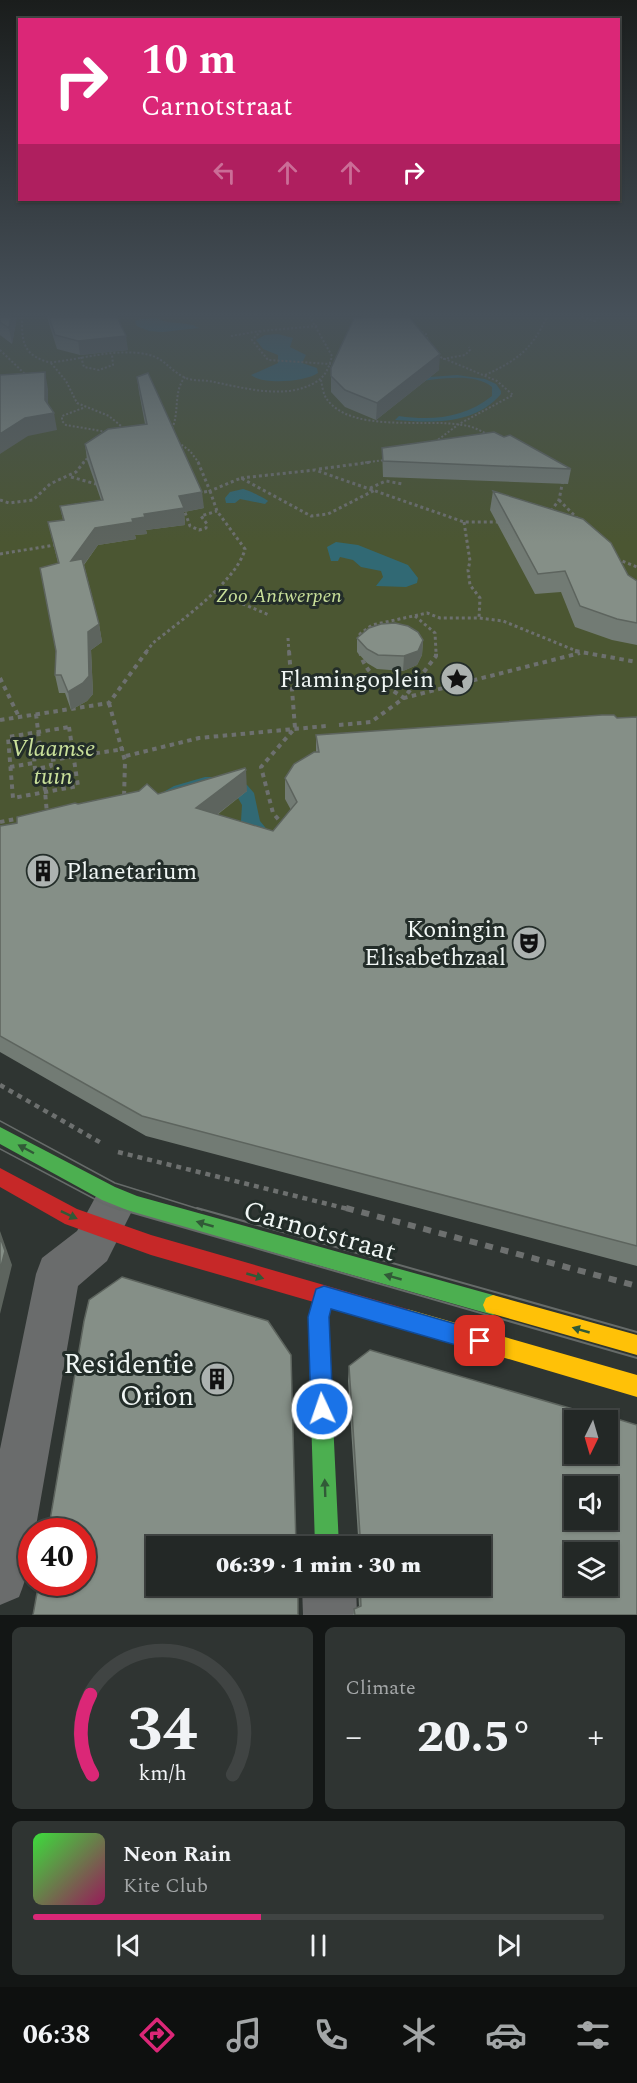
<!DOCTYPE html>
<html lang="en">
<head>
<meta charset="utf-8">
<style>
	body { margin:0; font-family:Spectral,serif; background:#2f3432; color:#f1f3f6; height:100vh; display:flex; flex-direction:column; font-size:22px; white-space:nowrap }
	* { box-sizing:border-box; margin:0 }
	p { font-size:20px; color:#a3a6a7 }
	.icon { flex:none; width:33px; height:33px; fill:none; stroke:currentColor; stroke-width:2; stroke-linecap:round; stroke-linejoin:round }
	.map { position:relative; height:1615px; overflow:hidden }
	.drawer { display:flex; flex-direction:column; gap:12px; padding:12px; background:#131615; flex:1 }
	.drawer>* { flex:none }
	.guide { position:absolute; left:18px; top:18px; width:602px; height:183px; border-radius:0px; box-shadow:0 2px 4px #0004,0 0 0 2px #404443; background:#db2777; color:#fff; overflow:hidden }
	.needle { width:39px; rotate:185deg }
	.fabs { position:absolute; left:564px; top:1410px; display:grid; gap:12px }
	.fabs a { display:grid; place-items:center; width:54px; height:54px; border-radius:0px; background:#232826; box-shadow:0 2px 4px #0004,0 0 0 2px #404443; font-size:30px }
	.speed { position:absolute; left:18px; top:1518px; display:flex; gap:12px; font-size:30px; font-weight:700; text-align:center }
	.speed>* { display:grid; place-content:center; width:78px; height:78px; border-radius:50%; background:#232826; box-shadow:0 2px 4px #0004,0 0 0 2px #404443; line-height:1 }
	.speed .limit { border:9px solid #d22; background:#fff; color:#111 }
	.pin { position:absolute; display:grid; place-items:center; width:51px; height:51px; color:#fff; margin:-26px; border-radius:12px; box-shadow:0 3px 9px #0006 }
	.me { position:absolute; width:66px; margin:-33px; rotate:357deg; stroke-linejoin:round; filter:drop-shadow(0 0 4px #0008) }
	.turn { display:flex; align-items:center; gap:21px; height:126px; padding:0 24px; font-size:27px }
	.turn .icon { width:78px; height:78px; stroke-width:2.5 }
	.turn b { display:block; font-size:42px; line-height:51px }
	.lanes { display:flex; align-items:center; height:57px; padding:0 24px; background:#0003; justify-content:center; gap:30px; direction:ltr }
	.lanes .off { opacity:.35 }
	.big { font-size:45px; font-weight:800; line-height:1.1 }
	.drawer .widget { flex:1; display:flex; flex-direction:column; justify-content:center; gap:9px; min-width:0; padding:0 21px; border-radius:9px; background:#2f3432 }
	.drawer .dial { align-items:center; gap:0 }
	.dial svg { height:156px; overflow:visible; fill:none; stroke:#404443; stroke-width:7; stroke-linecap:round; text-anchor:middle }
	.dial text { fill:#f1f3f6; stroke:none }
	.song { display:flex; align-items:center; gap:18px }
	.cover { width:72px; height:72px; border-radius:9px; background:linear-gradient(135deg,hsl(120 70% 55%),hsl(330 70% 35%)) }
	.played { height:6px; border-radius:3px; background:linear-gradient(90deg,#db2777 40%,#404443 40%) }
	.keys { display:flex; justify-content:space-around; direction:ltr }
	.heat { display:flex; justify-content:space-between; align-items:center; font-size:33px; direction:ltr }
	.drawer .tiles { flex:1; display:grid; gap:12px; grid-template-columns:1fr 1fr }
	.widget:last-child { grid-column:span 2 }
	.trip { position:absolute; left:146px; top:1536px; width:345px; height:60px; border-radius:0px; background:#232826; box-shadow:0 2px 4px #0004,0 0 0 2px #404443; font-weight:800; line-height:60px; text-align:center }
	.tabs { display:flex; height:96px; justify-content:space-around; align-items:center; background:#0e100f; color:#a3a6a7 }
	.tabs .icon { width:42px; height:42px }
	.tabs .current { color:#db2777 }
	.tabs b { font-size:27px; color:#f1f3f6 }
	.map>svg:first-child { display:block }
</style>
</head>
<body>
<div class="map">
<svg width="637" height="1615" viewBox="0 0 637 1615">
	<rect width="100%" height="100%" fill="#2f3532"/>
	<path fill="#4b5632" d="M 0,317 L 637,317 L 637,801 L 0,894 Z"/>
	<path fill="#316974" d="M 157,318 C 170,326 185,320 199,328 L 162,332 L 149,331 L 137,326 L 135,321 L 140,319 Z
		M 278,334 L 293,338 L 290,347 L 306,355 L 302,363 L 317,368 L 318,373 C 305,382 263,385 251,375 L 278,363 L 278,355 L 263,349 L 256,340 L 265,335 Z
		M 457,375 L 485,379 L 496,384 L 501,391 L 501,394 C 475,425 432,423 395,420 L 399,416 C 432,421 465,418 492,396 L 492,387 C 473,371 435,380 411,382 L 416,378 Z
		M 243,489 C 248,490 265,498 268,501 L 265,504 L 240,499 L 235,503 L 226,503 L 225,498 L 230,492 Z
		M 336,542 L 358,545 L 408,565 L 418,578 L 417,583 L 406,587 L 376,586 L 383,577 L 381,571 L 361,567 L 353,560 L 340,557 L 338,561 L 331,561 L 327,547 Z
		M 205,777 L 222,777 L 247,785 L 254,793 L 260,821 L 274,838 L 251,836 L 241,821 L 242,805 L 238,798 L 160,794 L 174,786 Z"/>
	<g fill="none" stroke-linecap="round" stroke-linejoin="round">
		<path stroke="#6d706f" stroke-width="2" stroke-dasharray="2 2" stroke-linecap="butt" d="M 22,317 C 22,332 21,349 36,357 C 41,360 48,363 53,362 C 83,359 108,350 139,353 C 166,356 166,369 186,378 C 193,381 201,380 209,381 C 241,387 285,401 316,382 C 326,376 329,367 332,356 L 310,317
			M 582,317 L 595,321 L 598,317
			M 317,326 L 261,331 L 252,340 L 268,360 L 331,364
			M 418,330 L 426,334 L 428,341
			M 231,336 L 260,331
			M 0,350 L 27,376
			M 81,357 L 84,367 L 99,370 L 113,365 L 112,354
			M 443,359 L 465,355 L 470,350 L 469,347
			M 51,363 L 66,381 L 77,403 L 109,416 L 127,431
			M 485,375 C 518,360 531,350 547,317
			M 321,380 C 322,385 323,393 326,398 C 350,434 426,418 462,425 C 472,426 480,430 488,435
			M 83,408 L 62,416 L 62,421 L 66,425 L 107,432
			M 170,432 C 181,415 172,393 185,377
			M 175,440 L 190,451 L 199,463
			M 435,442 L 459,424 L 513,395 L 497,381 L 438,356
			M 83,463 L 89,456
			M 361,463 L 386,460"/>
		<path stroke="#6d706f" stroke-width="3" stroke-dasharray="3 3" stroke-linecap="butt" d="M 198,462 L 210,491 L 241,478 L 311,516 L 328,514 L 375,490
			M 319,469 L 372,462
			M 71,477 L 96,484
			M 241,478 L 315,470 L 464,522 L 501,522
			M 370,488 L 386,481 L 403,484
			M 0,500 L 9,503 L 33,500 L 50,484 L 76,472 L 84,462
			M 559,500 L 577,518
			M 183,507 L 190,526 L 199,530 L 206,528 L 207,524 L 201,516 L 217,511
			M 551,511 L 559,500 L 563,480
			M 464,522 L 470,561 L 468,570 L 470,585 L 480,598 L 479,618
			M 0,554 L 55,545
			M 617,559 L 637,567
			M 215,592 L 269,615
			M 415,616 L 435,633 L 436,652
			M 288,638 L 289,652
			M 360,641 L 360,634 L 372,625 L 427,613 L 440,618 L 479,618 L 503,621 L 579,652
			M 146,652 L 153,643 C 179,622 237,581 245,549 L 217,511 L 210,491 L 197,493"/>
		<path stroke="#6d706f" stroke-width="4" stroke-dasharray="4.5 4.5" stroke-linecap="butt" d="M 360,651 C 364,674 386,686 404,698 L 436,656 L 436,651
			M 575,651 L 637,662
			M 0,678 L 19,717
			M 109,703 L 125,761 L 124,798
			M 36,714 L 41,755
			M 0,720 L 109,703 L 147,651
			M 339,725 L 371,722 L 404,698 L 580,653
			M 69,727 L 78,786 L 13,798 L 8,737 Z
			M 50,754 L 51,766 L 35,769 L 34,756 Z
			M 126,756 L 199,738 L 326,726
			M 51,760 L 124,749
			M 10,767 L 34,763
			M 43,768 L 47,814
			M 0,822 L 21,818
			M 284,826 L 273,813 L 261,767 L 295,728 L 289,651"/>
		<path stroke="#6d706f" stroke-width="4.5" stroke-dasharray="5 5" stroke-linecap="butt" d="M 0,1085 L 103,1144
			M 118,1152 L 352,1210"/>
		<path stroke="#6d706f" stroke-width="6" stroke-dasharray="8 8" stroke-linecap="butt" d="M 346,1208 L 637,1286"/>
		<path fill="#6a6c6c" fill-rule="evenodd" d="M 111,1190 L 126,1196 L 132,1211 L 107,1261 L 78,1286 L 35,1532 L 32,1532 C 32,1555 28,1575 19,1597 L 0,1605 L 0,1449 L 36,1274 L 42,1258 L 77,1231 L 96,1196 Z
			M 302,1586 L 356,1586 L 357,1615 L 303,1615 Z"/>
		<path fill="#4caf50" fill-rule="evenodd" d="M 0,1127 L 115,1187 L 137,1196 L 493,1295 L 500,1298 L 503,1305 L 500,1312 L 493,1315 L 137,1214 L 102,1200 L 0,1144 Z
			M 324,1286 L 331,1289 L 334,1296 L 328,1317 L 339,1546 L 315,1546 L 308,1317 L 317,1289 Z"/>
		<path fill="#ffc107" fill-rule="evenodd" d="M 493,1295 L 637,1335 L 637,1355 L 486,1312 L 483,1305 L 486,1298 Z
			M 407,1309 L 637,1375 L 637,1397 L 407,1329 L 400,1326 L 397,1319 L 400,1312 Z"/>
		<path fill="#c62828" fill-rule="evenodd" d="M 0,1168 L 77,1209 L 151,1235 L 407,1309 L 414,1312 L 417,1319 L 414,1326 L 407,1329 L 151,1255 L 65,1224 L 0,1187 Z"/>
		<path stroke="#666b69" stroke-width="1.5" d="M 0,1121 L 115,1183 L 202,1210
			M 0,1149 L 104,1204 L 120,1210"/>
		<path stroke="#666b69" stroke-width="2" d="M 116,1208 L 637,1358
			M 197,1208 L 637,1332"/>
	</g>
	<path fill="#727b74" d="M 0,317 L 17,317 L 12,344 L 0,335 Z
		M 47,317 L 117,317 L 128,350 L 80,355 L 57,349 Z
		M 439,370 L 376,420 L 345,407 L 331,392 L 331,376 Z
		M 137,377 L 204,508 L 184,512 L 185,525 L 146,530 L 147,534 L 135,535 L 136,539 L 98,545 L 84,565 L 99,624 L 102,642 L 91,650 L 93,694 L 87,701 L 71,710 L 65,693 L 59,693 L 55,675 L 56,651 L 58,563 L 48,522 L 63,520 L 60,506 L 101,500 L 87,460 L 85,444 L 145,424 L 139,392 Z
		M 504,437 L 571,469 L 568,484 L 383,477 L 382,448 Z
		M 493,491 L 637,581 L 637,645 L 612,640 L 575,627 L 561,592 L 535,594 L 490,510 Z
		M 357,638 L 423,640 L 422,655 L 417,665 L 403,671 L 377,669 L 367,663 L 357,652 Z
		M 637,717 L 637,1266 L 146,1136 L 0,1052 L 0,826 L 17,823 L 78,804 L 158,794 L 247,791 L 217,815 L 273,831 L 291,810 L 285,799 L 285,778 L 316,752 L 316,735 Z
		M 349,1366 L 612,1421 L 614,1418 L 637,1615 L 353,1615 L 354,1609 L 359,1607 L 358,1586 L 357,1586 L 480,1586 L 480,1546 L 349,1546 L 350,1538 L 358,1536 L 348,1381 Z"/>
	<path fill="#5d645e" d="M 11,317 L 17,317 L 12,344 L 9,328 Z
		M 126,336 L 128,350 L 80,355 L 78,341 Z
		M 440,354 L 439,370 L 376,420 L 377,403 Z
		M 45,372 L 48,389 L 48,414 L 54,413 L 57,430 L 28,436 L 0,454 L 0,434 L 45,400 Z
		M 202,492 L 204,508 L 184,512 L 185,525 L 146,530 L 147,534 L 135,535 L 136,539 L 98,545 L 74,578 L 71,561 L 95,528 L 132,519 L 144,514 L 179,496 Z
		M 99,624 L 102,642 L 91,650 L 93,694 L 87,701 L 71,710 L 68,692 L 88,632 Z
		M 423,640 L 422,655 L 417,665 L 403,671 L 404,656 Z
		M 246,770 L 247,791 L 198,829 L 196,808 Z
		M 0,1231 L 12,1265 L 0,1314 Z"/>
	<path fill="#858f87" stroke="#5d645e" stroke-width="1.5" fill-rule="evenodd" d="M 0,317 L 11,317 L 9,328 L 0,322 Z
		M 49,317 L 117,317 L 126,336 L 78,341 L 55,335 Z
		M 372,317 L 409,317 L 440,354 L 377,403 L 345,390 L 331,376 L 331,368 L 354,318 Z
		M 45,372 L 45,400 L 54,413 L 25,418 L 0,434 L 0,375 Z
		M 148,373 L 202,492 L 179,496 L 184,508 L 144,514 L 145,517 L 132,519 L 133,522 L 95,528 L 71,561 L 82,559 L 99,624 L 88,632 L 89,676 L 83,683 L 68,692 L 61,675 L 55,675 L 56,651 L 40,568 L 59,563 L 48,522 L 64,520 L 60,506 L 103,500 L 85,444 L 108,429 L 147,424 L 137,377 Z
		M 494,432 L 504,437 L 510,435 L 571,469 L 383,461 L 382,448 Z
		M 493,491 L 583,519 L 611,543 L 628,575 L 637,581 L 637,623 L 617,619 L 580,606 L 565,571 L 538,574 Z
		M 395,623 L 408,626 L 418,632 L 423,640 L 418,651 L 404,656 L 378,655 L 367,649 L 357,638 L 369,628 L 381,624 Z
		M 602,715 L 614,715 L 617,718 L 637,717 L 637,1246 L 142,1116 L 0,1036 L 0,826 L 17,823 L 17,817 L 75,803 L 78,804 L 139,791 L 147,784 L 158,794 L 245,768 L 246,770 L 196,808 L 273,831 L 297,802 L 285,778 L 294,764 L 314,752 L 319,752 L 316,735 Z
		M 0,1237 L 5,1251 L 0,1270 Z
		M 122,1277 L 268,1321 L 291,1355 L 296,1546 L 156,1546 L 156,1586 L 298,1586 L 298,1615 L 33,1615 L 39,1582 L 82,1582 L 82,1532 L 48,1532 L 84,1321 L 89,1300 Z
		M 370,1350 L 614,1421 L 614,1418 L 637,1425 L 637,1615 L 355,1615 L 354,1609 L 361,1606 L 360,1586 L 480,1586 L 480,1546 L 351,1546 L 350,1538 L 360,1535 L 349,1366 ZM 574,1420 L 608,1420 L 608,1454 L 574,1454 ZM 574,1486 L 608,1486 L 608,1520 L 574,1520 ZM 574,1552 L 608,1552 L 608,1586 L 574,1586 Z"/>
	<defs><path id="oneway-solid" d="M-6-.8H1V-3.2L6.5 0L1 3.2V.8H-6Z" transform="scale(1.5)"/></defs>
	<g fill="#315a37">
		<use href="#oneway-solid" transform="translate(26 1149) rotate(-152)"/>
		<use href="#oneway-solid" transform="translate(69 1215) rotate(25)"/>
		<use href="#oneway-solid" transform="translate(205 1224) rotate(-164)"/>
		<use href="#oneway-solid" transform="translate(255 1276) rotate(16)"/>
		<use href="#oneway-solid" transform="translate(393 1277) rotate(-164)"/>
		<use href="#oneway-solid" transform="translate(581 1330) rotate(-164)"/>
		<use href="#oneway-solid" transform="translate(325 1488) rotate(-92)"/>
	</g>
	<linearGradient id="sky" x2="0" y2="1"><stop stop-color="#1a1d1c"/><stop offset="0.58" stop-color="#47515a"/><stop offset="1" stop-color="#47515a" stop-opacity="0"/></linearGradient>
	<rect width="637" height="543" fill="url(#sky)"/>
	<path fill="#1a73e8" stroke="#114b97" stroke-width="1.5" d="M 324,1286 L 480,1331 L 488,1334 L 491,1341 L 488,1349 L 480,1352 L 331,1309 L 329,1317 L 333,1409 L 330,1417 L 322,1420 L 314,1417 L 311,1409 L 308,1317 L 316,1289 Z"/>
	<defs>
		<g id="sight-disc" transform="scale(1.725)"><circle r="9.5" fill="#acb2b0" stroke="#232d29"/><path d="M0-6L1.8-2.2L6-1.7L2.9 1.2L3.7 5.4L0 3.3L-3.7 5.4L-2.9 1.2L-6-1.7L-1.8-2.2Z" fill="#111"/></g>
		<g id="building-disc" transform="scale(1.725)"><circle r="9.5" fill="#acb2b0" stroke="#232d29"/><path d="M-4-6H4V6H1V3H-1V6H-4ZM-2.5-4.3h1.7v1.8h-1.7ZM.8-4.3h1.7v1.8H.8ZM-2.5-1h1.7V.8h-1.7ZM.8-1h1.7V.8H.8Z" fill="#111"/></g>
		<g id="theatre-disc" transform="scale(1.725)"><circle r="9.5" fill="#acb2b0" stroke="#232d29"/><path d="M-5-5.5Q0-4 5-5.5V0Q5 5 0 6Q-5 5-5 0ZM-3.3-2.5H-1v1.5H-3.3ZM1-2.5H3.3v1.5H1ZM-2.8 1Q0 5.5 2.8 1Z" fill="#111"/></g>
	</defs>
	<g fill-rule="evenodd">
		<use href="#sight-disc" x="457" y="679"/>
		<use href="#building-disc" x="43" y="871"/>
		<use href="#theatre-disc" x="529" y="943"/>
		<use href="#building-disc" x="217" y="1379"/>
	</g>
	<g text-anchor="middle" stroke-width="6" stroke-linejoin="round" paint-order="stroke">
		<g font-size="20" font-style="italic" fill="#c9e09a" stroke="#232d29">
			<text x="279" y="602">Zoo Antwerpen</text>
		</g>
		<g font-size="24" fill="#f0f6f4" stroke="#232d29" text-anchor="end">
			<text x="434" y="687">Flamingoplein</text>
			<text x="66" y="879" text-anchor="start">Planetarium</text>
			<text x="506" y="937">Koningin<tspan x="506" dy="28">Elisabethzaal</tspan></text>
		</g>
		<g font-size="24" font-style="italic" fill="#c9e09a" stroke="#232d29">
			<text x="53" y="756">Vlaamse<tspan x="53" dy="28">tuin</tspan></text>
		</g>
		<g font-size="28" fill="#f0f6f4" stroke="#232d29">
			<text transform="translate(320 1230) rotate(16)" y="10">Carnotstraat</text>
		</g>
		<g font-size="28" fill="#f0f6f4" stroke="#232d29" text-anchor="end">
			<text x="194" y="1373">Residentie<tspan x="194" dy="32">Orion</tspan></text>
		</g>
	</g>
</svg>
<div class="fabs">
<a><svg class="needle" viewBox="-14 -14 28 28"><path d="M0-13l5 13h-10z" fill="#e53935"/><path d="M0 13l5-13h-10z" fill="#a3a6a7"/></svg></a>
<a><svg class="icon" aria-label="sound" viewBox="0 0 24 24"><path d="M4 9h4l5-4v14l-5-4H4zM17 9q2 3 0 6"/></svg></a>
<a><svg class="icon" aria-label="layers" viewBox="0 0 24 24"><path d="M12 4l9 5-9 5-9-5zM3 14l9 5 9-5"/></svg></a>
</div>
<div class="speed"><div class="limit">40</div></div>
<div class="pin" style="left:480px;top:1341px;background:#d93025"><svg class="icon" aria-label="arrive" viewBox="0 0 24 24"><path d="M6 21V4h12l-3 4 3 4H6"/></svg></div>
<svg class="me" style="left:322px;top:1409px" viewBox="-20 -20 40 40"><circle r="17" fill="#1a73e8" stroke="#fff" stroke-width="3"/><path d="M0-11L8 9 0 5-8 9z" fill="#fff"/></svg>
<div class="trip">06:39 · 1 min · 30 m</div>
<div class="guide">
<div class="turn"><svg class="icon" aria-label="right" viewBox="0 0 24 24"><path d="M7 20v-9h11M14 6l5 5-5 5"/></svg><div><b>10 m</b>Carnotstraat</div></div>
<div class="lanes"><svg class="icon off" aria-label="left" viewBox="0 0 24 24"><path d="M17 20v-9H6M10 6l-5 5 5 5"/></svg><svg class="icon off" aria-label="ahead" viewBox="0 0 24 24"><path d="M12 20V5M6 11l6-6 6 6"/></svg><svg class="icon off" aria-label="ahead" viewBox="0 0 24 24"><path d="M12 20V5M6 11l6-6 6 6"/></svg><svg class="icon" aria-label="right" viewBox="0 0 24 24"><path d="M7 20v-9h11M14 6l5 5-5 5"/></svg></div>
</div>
</div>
<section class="drawer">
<div class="tiles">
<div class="widget dial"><svg viewBox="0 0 100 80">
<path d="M14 69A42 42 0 1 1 86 69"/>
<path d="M14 69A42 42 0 0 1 13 28" stroke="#db2777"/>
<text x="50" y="56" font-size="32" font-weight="700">34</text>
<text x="50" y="72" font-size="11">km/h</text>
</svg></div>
<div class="widget"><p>Climate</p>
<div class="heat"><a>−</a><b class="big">20.5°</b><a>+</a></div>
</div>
<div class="widget">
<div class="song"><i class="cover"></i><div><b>Neon Rain</b><p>Kite Club</p></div></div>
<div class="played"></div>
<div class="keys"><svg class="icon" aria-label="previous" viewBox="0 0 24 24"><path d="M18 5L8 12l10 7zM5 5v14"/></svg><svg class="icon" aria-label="pause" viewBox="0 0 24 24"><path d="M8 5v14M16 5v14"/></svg><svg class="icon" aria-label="next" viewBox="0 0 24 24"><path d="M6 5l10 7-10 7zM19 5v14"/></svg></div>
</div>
</div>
</section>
<nav class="tabs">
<b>06:38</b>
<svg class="icon current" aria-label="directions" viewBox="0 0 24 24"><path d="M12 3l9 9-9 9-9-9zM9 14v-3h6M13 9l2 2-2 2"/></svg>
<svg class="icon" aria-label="music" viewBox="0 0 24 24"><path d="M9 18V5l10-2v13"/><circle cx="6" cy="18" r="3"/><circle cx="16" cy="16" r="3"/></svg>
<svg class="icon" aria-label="phone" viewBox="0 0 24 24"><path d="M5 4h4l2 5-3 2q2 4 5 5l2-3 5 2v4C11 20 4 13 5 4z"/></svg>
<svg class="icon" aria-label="climate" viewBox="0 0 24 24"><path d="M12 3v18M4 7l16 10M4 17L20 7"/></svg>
<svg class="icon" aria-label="car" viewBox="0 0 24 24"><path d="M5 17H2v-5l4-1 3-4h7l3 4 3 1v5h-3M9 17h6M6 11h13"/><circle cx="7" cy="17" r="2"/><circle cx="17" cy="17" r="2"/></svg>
<svg class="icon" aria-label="filters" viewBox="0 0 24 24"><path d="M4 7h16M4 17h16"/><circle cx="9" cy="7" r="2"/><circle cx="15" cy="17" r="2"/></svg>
</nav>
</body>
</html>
